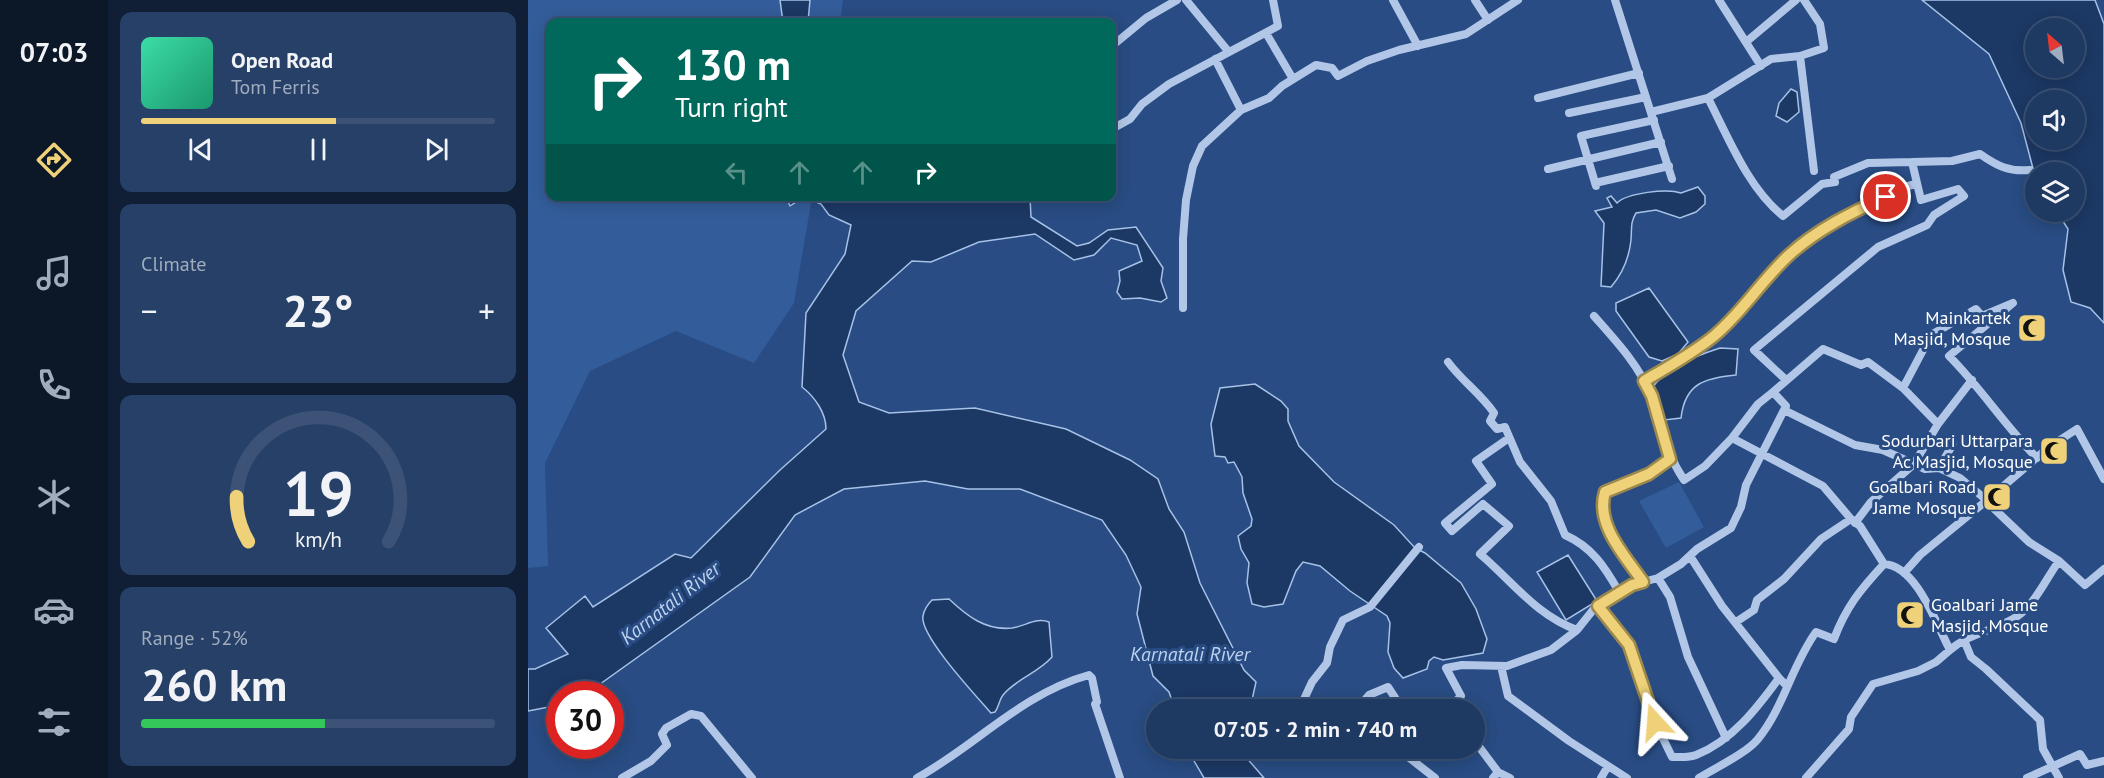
<!DOCTYPE html>
<html lang="en">
<head>
<meta charset="utf-8">
<style>
	body { margin:0; font-family:"PT Sans",sans-serif; background:#264068; color:#f1f3f6; height:100vh; display:flex; flex-direction:column; font-size:22px; white-space:nowrap }
	* { box-sizing:border-box; margin:0 }
	p { font-size:20px; color:#a1acbe }
	.icon { flex:none; width:33px; height:33px; fill:none; stroke:currentColor; stroke-width:2; stroke-linecap:round; stroke-linejoin:round }
	.map { position:relative; flex:1; overflow:hidden }
	.drawer { display:flex; flex-direction:column; gap:12px; padding:12px; background:#101f36; width:420px }
	.drawer>* { flex:none }
	.banner { position:absolute; left:18px; top:18px; width:570px; height:183px; border-radius:12px; box-shadow:0 3px 15px #0003,0 0 0 2px #3c5377; background:#00695c; color:#fff; overflow:hidden }
	.needle { width:39px; rotate:332deg }
	.buttons { position:absolute; left:1497px; top:18px; display:grid; gap:12px }
	.buttons a { display:grid; place-items:center; width:60px; height:60px; border-radius:50%; background:#1e3962; box-shadow:0 3px 15px #0003,0 0 0 2px #3c5377; font-size:30px }
	.speed { position:absolute; left:18px; top:681px; display:flex; gap:12px; font-size:30px; font-weight:700; text-align:center }
	.speed>* { display:grid; place-content:center; width:78px; height:78px; border-radius:50%; background:#1e3962; box-shadow:0 3px 15px #0003,0 0 0 2px #3c5377; line-height:1 }
	.speed .limit { border:9px solid #d22; background:#fff; color:#111 }
	.pin { position:absolute; display:grid; place-items:center; width:51px; height:51px; color:#fff; margin:-26px; border:3px solid #fff; border-radius:50%; box-shadow:0 2px 6px #0007 }
	.me { position:absolute; width:66px; margin:-33px; rotate:341deg; stroke-linejoin:round; filter:drop-shadow(0 0 4px #0008) }
	.turn { display:flex; align-items:center; gap:21px; height:126px; padding:0 30px; font-size:27px }
	.turn .icon { width:78px; height:78px; stroke-width:2.5 }
	.turn b { display:block; font-size:42px; line-height:51px }
	.lanes { display:flex; align-items:center; height:57px; padding:0 30px; background:#0003; justify-content:center; gap:30px; direction:ltr }
	.lanes .off { opacity:.35 }
	.big { font-size:45px; font-weight:700; line-height:1.1 }
	.drawer .widget { flex:1; display:flex; flex-direction:column; justify-content:center; gap:9px; min-width:0; padding:0 21px; border-radius:12px; background:#264068 }
	.drawer .dial { align-items:center; gap:0 }
	.dial svg { height:156px; overflow:visible; fill:none; stroke:#3c5377; stroke-width:7; stroke-linecap:round; text-anchor:middle }
	.dial text { fill:#f1f3f6; stroke:none }
	.song { display:flex; align-items:center; gap:18px }
	.cover { width:72px; height:72px; border-radius:9px; background:linear-gradient(135deg,hsl(160 70% 55%),hsl(160 70% 35%)) }
	.played { height:6px; border-radius:3px; background:linear-gradient(90deg,#eed178 55%,#3c5377 55%) }
	.keys { display:flex; justify-content:space-around; direction:ltr }
	.heat { display:flex; justify-content:space-between; align-items:center; font-size:33px; direction:ltr }
	.charge { height:9px; border-radius:4px; background:linear-gradient(90deg,#34c759 52%,#3c5377 0) }
	.trip { position:absolute; left:618px; top:699px; width:339px; height:60px; border-radius:30px; background:#1e3962; box-shadow:0 3px 15px #0003,0 0 0 2px #3c5377; font-weight:700; line-height:60px; text-align:center }
	main { display:flex; flex:1; min-height:0 }
	.menu { display:flex; flex-direction:column; width:108px; justify-content:space-around; align-items:center; background:#0c1727; color:#a1acbe }
	.menu .icon { width:42px; height:42px }
	.menu .selected { color:#eed178 }
	.menu b { font-size:27px; color:#f1f3f6 }
	.map>svg:first-child { display:block }
</style>
</head>
<body>
<main>
<nav class="menu">
<b>07:03</b>
<svg class="icon selected" aria-label="directions" viewBox="0 0 24 24"><path d="M12 3l9 9-9 9-9-9zM9 14v-3h6M13 9l2 2-2 2"/></svg>
<svg class="icon" aria-label="music" viewBox="0 0 24 24"><path d="M9 18V5l10-2v13"/><circle cx="6" cy="18" r="3"/><circle cx="16" cy="16" r="3"/></svg>
<svg class="icon" aria-label="phone" viewBox="0 0 24 24"><path d="M5 4h4l2 5-3 2q2 4 5 5l2-3 5 2v4C11 20 4 13 5 4z"/></svg>
<svg class="icon" aria-label="climate" viewBox="0 0 24 24"><path d="M12 3v18M4 7l16 10M4 17L20 7"/></svg>
<svg class="icon" aria-label="car" viewBox="0 0 24 24"><path d="M5 17H2v-5l4-1 3-4h7l3 4 3 1v5h-3M9 17h6M6 11h13"/><circle cx="7" cy="17" r="2"/><circle cx="17" cy="17" r="2"/></svg>
<svg class="icon" aria-label="filters" viewBox="0 0 24 24"><path d="M4 7h16M4 17h16"/><circle cx="9" cy="7" r="2"/><circle cx="15" cy="17" r="2"/></svg>
</nav>
<section class="drawer">
<div class="widget">
<div class="song"><i class="cover"></i><div><b>Open Road</b><p>Tom Ferris</p></div></div>
<div class="played"></div>
<div class="keys"><svg class="icon" aria-label="previous" viewBox="0 0 24 24"><path d="M18 5L8 12l10 7zM5 5v14"/></svg><svg class="icon" aria-label="pause" viewBox="0 0 24 24"><path d="M8 5v14M16 5v14"/></svg><svg class="icon" aria-label="next" viewBox="0 0 24 24"><path d="M6 5l10 7-10 7zM19 5v14"/></svg></div>
</div>
<div class="widget"><p>Climate</p>
<div class="heat"><a>−</a><b class="big">23°</b><a>+</a></div>
</div>
<div class="widget dial"><svg viewBox="0 0 100 80">
<path d="M14 69A42 42 0 1 1 86 69"/>
<path d="M14 69A42 42 0 0 1 8 46" stroke="#eed178"/>
<text x="50" y="56" font-size="32" font-weight="700">19</text>
<text x="50" y="72" font-size="11">km/h</text>
</svg></div>
<div class="widget"><p>Range · 52%</p><b class="big">260 km</b><div class="charge"></div></div>
</section>
<div class="map">
<svg width="1576" height="778" viewBox="0 0 1576 778">
	<rect width="100%" height="100%" fill="#284c83"/>
	<path fill="#335d9a" d="M 0,0 L 315,0 L 312,22 L 22,22 L 22,196 L 284,197 L 266,303 L 226,363 L 148,331 L 62,371 L 17,463 L 20,566 L 0,568 Z
		M 1151,482 L 1176,527 L 1138,548 L 1111,501 Z"/>
	<path fill="#1c3864" stroke="#a6c2e7" stroke-width="1.5" fill-rule="evenodd" d="M 252,0 L 282,0 L 280,22 L 255,22 Z
		M 1394,0 L 1567,0 L 1576,24 L 1576,323 L 1562,308 L 1543,302 L 1535,270 L 1540,229 L 1529,212 L 1546,212 L 1546,172 L 1508,172 L 1507,176 L 1493,123 L 1461,54 ZM 1508,28 L 1546,28 L 1546,68 L 1508,68 ZM 1508,100 L 1546,100 L 1546,140 L 1508,140 Z
		M 1263,89 L 1269,92 L 1271,112 L 1259,122 L 1248,116 L 1251,103 Z
		M 1170,187 L 1177,196 L 1177,204 L 1168,212 L 1152,218 L 1128,210 L 1108,213 C 1102,223 1104,228 1103,240 C 1101,259 1095,273 1083,287 L 1073,286 L 1076,223 L 1067,211 L 1084,207 L 1079,198 L 1083,196 L 1089,203 C 1099,193 1139,188 1153,193 Z
		M 258,197 L 502,197 L 503,217 L 549,246 L 561,243 L 580,230 L 608,227 L 635,268 L 633,281 L 639,298 L 633,302 L 612,298 L 594,299 L 589,292 L 592,281 L 591,271 L 614,261 L 609,245 L 583,238 L 566,255 L 546,260 L 507,234 L 451,242 L 403,262 L 384,261 L 328,311 L 315,355 L 331,402 L 361,413 L 447,408 L 538,429 L 602,460 L 630,479 L 641,509 L 656,532 L 672,583 L 716,670 L 728,682 L 722,709 L 647,709 L 641,692 L 625,676 L 609,614 L 613,587 L 598,555 L 574,520 L 492,489 L 440,489 L 397,481 L 316,489 L 267,515 L 222,577 L 58,694 L 32,694 L 31,705 L 0,711 L 0,669 L 7,669 L 40,654 L 18,628 L 57,596 L 65,607 L 147,554 L 163,558 L 252,470 L 298,429 C 298,413 287,397 274,387 L 278,313 L 317,254 L 323,225 L 301,215 L 293,204 L 276,197 L 262,206 Z
		M 1121,288 L 1160,342 L 1150,354 L 1134,361 L 1121,357 L 1088,311 L 1088,303 Z
		M 1192,348 L 1210,349 L 1208,375 C 1177,378 1157,383 1153,418 L 1136,420 L 1124,389 C 1135,368 1170,355 1192,348 Z
		M 727,384 L 753,401 L 760,409 L 760,421 L 771,446 L 806,482 L 866,525 L 887,548 L 897,553 L 933,583 L 948,609 L 959,639 L 955,653 L 915,660 L 906,657 L 901,661 L 899,669 L 875,678 L 866,668 L 860,652 L 862,623 L 859,616 L 822,591 L 792,566 L 775,562 L 768,571 L 755,604 L 736,607 L 724,604 L 719,583 L 721,563 L 713,549 L 710,536 L 723,526 L 724,519 L 715,493 L 714,477 L 706,462 L 700,463 L 697,457 L 687,456 L 683,424 L 692,388 Z
		M 1040,555 L 1069,601 L 1038,620 L 1009,572 Z
		M 421,599 C 439,616 458,631 484,628 C 498,626 508,617 521,622 L 524,657 C 510,673 488,679 475,695 C 471,700 471,707 467,712 L 463,713 C 449,697 391,635 395,616 C 396,610 400,604 404,600 Z
		M 655,749 L 718,749 L 717,756 L 736,778 L 676,778 L 662,754 Z"/>
	<g fill="none" stroke-linecap="round" stroke-linejoin="round">
		<path stroke="#b2c7e7" stroke-width="8" d="M 658,0 L 700,51
			M 865,0 L 890,46
			M 947,0 L 960,20
			M 1087,0 L 1144,179
			M 1191,0 L 1233,66
			M 738,33 L 765,79
			M 1218,42 L 1268,0
			M 584,46 L 618,18 L 649,0
			M 1272,56 L 1286,171
			M 687,59 L 713,110
			M 1010,98 L 1111,73
			M 1180,98 C 1200,137 1220,188 1255,216 L 1294,184 L 1307,182 L 1306,177 L 1340,163 L 1384,162 L 1393,200 L 1430,189 L 1436,196 L 1406,215 L 1399,225 L 1350,247 L 1226,350 L 1258,380
			M 1123,112 L 1180,98 L 1243,59 L 1272,56 L 1296,48 L 1292,24 L 1276,0
			M 1041,113 L 1118,97
			M 584,129 L 602,119 L 614,104 L 641,84 L 750,26 L 745,0
			M 1384,162 L 1424,161 L 1452,154 C 1469,166 1481,172 1502,170
			M 1020,169 L 1133,142
			M 1067,183 L 1141,166
			M 1068,186 L 1053,136 L 1126,120
			M 655,308 L 655,239 L 658,200 L 665,166 L 674,146 L 713,110 L 741,98 L 754,86 L 788,65 L 804,68 L 810,76 L 839,61 L 871,50 L 938,34 L 990,0
			M 1066,316 C 1088,341 1110,364 1123,395 C 1137,427 1134,447 1156,480 L 1177,466 L 1204,438
			M 920,362 C 934,381 953,394 966,413 L 962,421 L 969,429 L 977,427 L 992,462 L 1023,501 L 1037,535 C 1064,547 1077,567 1091,592
			M 1116,381 L 1187,336 L 1209,315 L 1260,256 L 1280,239 L 1319,214 L 1376,187 L 1388,184
			M 1375,388 L 1410,424
			M 1245,392 L 1230,404 L 1204,438 L 1295,486 L 1323,519
			M 1256,410 L 1327,445 L 1355,450 L 1397,469 L 1411,468 L 1432,478 L 1456,498 L 1458,501 L 1392,555 L 1376,573
			M 981,438 L 948,461 L 964,484 L 917,523 L 924,531 L 955,504 L 981,526 L 952,554 C 985,582 1008,615 1049,630
			M 1411,468 L 1425,444
			M 1576,479 L 1549,429 L 1521,447 L 1458,501 L 1501,542 L 1531,561 L 1557,585 L 1576,569
			M 1327,523 L 1343,502 L 1386,464 L 1410,424 L 1444,380
			M 1162,556 L 1194,606 L 1251,678
			M 1130,578 L 1142,597 L 1160,657 L 1198,738
			M 1115,582 C 1098,557 1067,525 1077,492 L 1121,474 L 1142,459
			M 1070,606 L 1101,645 L 1127,722 L 1144,757 C 1152,757 1161,758 1168,755 C 1204,741 1229,708 1251,678 L 1259,686
			M 1208,622 L 1226,610 L 1229,600 L 1256,579 L 1293,539 L 1323,519 L 1332,526 L 1356,564
			M 1436,640 L 1443,657 L 1458,669 L 1512,720 L 1515,749 L 1531,778
			M 1422,650 C 1440,634 1464,631 1485,619 C 1506,607 1517,580 1531,561
			M 973,666 L 980,696 L 1041,741 L 1099,778
			M 771,710 L 784,682 L 799,663 L 802,647 L 815,620 L 842,607 L 891,547
			M 828,710 L 841,695 L 860,687 L 875,710
			M 932,710 L 928,701 L 933,696 L 918,668 L 934,665 L 979,666 L 1023,650 L 1049,630 L 1065,610 L 1083,596 L 1104,585 L 1130,578 L 1153,564 L 1169,549 L 1203,528 L 1213,507 L 1218,485 L 1258,406 L 1245,392 L 1295,349 L 1333,365 L 1340,362 L 1375,388 L 1403,335 L 1448,309 L 1454,316 L 1485,303 L 1421,356 C 1453,388 1477,426 1509,458
			M 946,740 L 970,772 L 965,778
			M 878,748 L 879,756 L 907,778
			M 970,772 L 982,778
			M 94,778 L 123,761 L 139,745 L 134,734 L 138,728 L 163,714 L 173,716 L 224,778
			M 389,778 C 447,746 495,693 561,675 L 564,678 L 569,702 L 567,704 L 592,778
			M 1073,778 L 1080,766
			M 1171,778 C 1187,768 1219,753 1230,739 C 1256,707 1264,665 1288,632 L 1306,639 C 1318,607 1332,590 1356,564 C 1389,566 1408,624 1422,650 L 1408,662 L 1390,671 L 1345,684 L 1323,717 L 1321,729 L 1278,778
			M 1499,778 L 1552,754 L 1559,765 L 1576,761"/>
	</g>
	<g fill="none" stroke-linecap="round" stroke-linejoin="round">
		<g stroke="#9b884e" stroke-width="15">
			<path id="route" d="M 1127,722 L 1101,645 L 1070,606 L 1104,585 L 1115,582 C 1098,557 1067,525 1077,492 L 1121,474 L 1142,459 L 1124,396 L 1116,381 C 1140,367 1164,354 1186,336 C 1214,313 1233,281 1260,256 C 1288,230 1324,212 1358,197"/>
		</g>
		<use href="#route" stroke="#eed178" stroke-width="10"/>
	</g>
	<defs>
		<g id="mosque-square" transform="scale(1.5)"><rect x="-9" y="-9" width="18" height="18" rx="4" fill="#eed178" stroke="#284c83"/><path d="M3.5-4.9A6 6 0 1 0 3.5 4.9A5 5 0 1 1 3.5-4.9Z" fill="#111"/></g>
	</defs>
	<g fill-rule="evenodd">
		<use href="#mosque-square" x="1504" y="328"/>
		<use href="#mosque-square" x="1526" y="451"/>
		<use href="#mosque-square" x="1469" y="497"/>
		<use href="#mosque-square" x="1382" y="615"/>
	</g>
	<g text-anchor="middle" stroke-width="6" stroke-linejoin="round" paint-order="stroke">
		<g font-size="18" fill="#fff" stroke="#284c83" text-anchor="end">
			<text x="1483" y="324">Mainkartek<tspan x="1483" dy="21">Masjid, Mosque</tspan></text>
			<text x="1505" y="447">Sodurbari Uttarpara<tspan x="1505" dy="21">Ac Masjid, Mosque</tspan></text>
			<text x="1448" y="493">Goalbari Road<tspan x="1448" dy="21">Jame Mosque</tspan></text>
			<text x="1403" y="611" text-anchor="start">Goalbari Jame<tspan x="1403" dy="21">Masjid, Mosque</tspan></text>
		</g>
		<g font-size="20" font-style="italic" fill="#bdd2ee" stroke="#284c83">
			<text transform="translate(142 603) rotate(-38)" y="7">Karnatali River</text>
			<text x="662" y="661">Karnatali River</text>
		</g>
	</g>
</svg>
<div class="buttons">
<a><svg class="needle" viewBox="-14 -14 28 28"><path d="M0-13l5 13h-10z" fill="#e53935"/><path d="M0 13l5-13h-10z" fill="#a1acbe"/></svg></a>
<a><svg class="icon" aria-label="sound" viewBox="0 0 24 24"><path d="M4 9h4l5-4v14l-5-4H4zM17 9q2 3 0 6"/></svg></a>
<a><svg class="icon" aria-label="layers" viewBox="0 0 24 24"><path d="M12 4l9 5-9 5-9-5zM3 14l9 5 9-5"/></svg></a>
</div>
<div class="speed"><div class="limit">30</div></div>
<div class="pin" style="left:1358px;top:197px;background:#d93025"><svg class="icon" aria-label="arrive" viewBox="0 0 24 24"><path d="M6 21V4h12l-3 4 3 4H6"/></svg></div>
<svg class="me" style="left:1127px;top:722px" viewBox="-20 -20 40 40"><path d="M0-17L14 15 0 8-14 15z" fill="#eed178" stroke="#fff" stroke-width="4"/></svg>
<div class="trip">07:05 · 2 min · 740 m</div>
<div class="banner">
<div class="turn"><svg class="icon" aria-label="right" viewBox="0 0 24 24"><path d="M7 20v-9h11M14 6l5 5-5 5"/></svg><div><b>130 m</b>Turn right</div></div>
<div class="lanes"><svg class="icon off" aria-label="left" viewBox="0 0 24 24"><path d="M17 20v-9H6M10 6l-5 5 5 5"/></svg><svg class="icon off" aria-label="ahead" viewBox="0 0 24 24"><path d="M12 20V5M6 11l6-6 6 6"/></svg><svg class="icon off" aria-label="ahead" viewBox="0 0 24 24"><path d="M12 20V5M6 11l6-6 6 6"/></svg><svg class="icon" aria-label="right" viewBox="0 0 24 24"><path d="M7 20v-9h11M14 6l5 5-5 5"/></svg></div>
</div>
</div>
</main>
</body>
</html>
